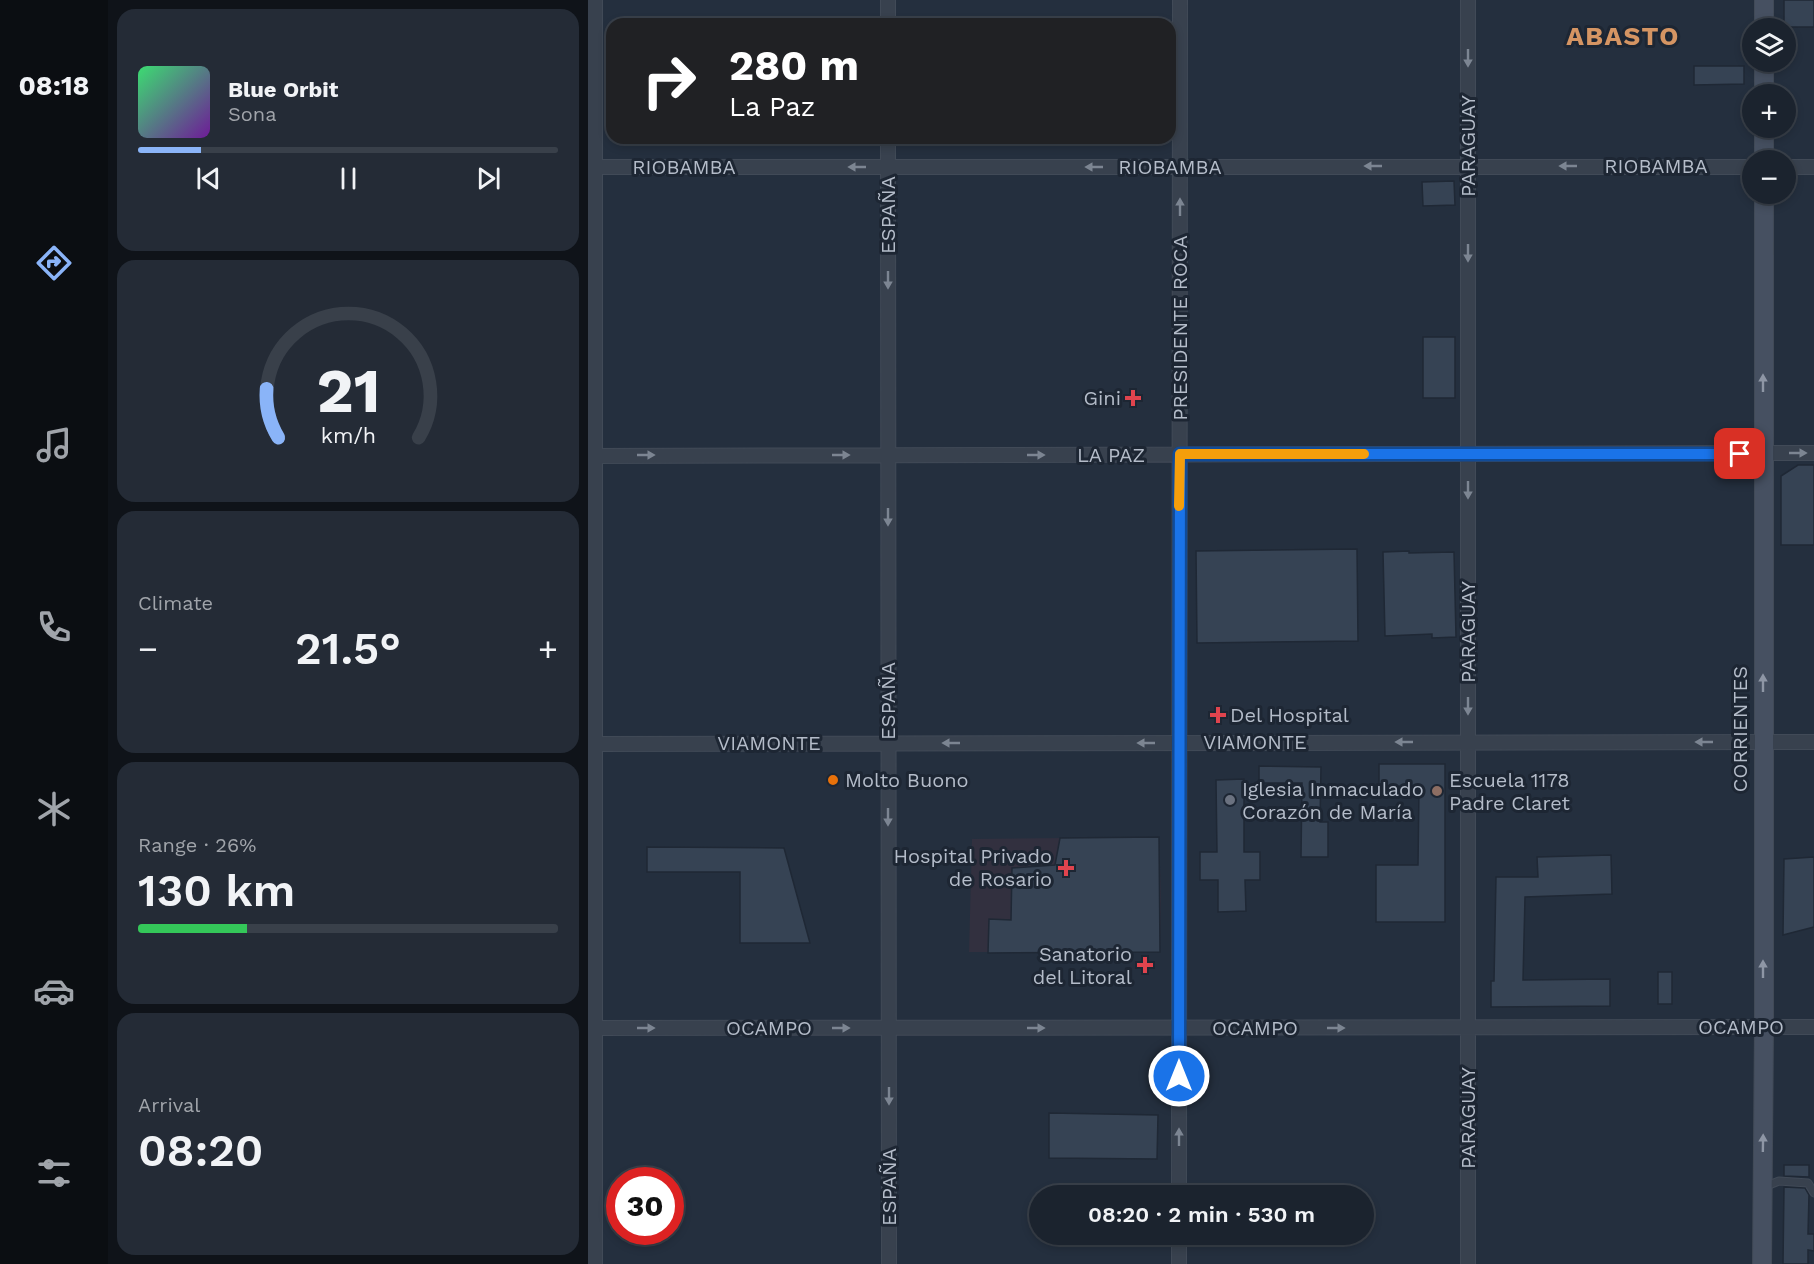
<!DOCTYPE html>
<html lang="en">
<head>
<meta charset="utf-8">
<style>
	body { margin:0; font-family:"Work Sans",sans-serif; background:#242b36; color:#f1f3f6; height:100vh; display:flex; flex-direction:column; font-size:22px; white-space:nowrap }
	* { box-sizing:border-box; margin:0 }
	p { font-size:20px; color:#a0a4aa }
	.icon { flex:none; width:33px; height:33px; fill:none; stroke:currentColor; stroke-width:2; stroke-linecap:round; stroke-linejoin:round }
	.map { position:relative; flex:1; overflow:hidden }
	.drawer { display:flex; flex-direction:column; gap:9px; padding:9px; background:#0f1319; width:480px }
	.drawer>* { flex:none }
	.banner { position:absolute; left:18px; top:18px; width:570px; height:126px; border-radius:18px; box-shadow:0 3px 9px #0003,0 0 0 2px #39404a; background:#202124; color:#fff; overflow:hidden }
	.fabs { position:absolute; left:1154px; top:18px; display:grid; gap:12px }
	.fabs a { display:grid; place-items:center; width:54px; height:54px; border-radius:50%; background:#1b232e; box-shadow:0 3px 9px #0003,0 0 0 2px #39404a; font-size:30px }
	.speed { position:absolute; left:18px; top:1167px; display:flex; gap:12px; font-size:30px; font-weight:700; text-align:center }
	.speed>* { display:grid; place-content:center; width:78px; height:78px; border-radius:50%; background:#1b232e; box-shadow:0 3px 9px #0003,0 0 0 2px #39404a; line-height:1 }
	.speed .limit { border:9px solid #d22; background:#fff; color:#111 }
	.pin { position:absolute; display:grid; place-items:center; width:51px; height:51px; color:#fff; margin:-26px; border-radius:12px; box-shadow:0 3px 9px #0006 }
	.me { position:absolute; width:66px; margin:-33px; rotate:0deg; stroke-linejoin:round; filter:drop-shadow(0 0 4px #0008) }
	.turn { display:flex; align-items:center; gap:21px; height:126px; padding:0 24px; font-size:27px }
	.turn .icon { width:78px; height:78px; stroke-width:2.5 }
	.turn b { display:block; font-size:42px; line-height:51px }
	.big { font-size:45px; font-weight:600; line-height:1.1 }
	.drawer .tile { flex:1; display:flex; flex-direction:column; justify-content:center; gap:9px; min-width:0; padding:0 21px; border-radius:18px; background:#242b36 }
	.drawer .dial { align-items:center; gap:0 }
	.dial svg { height:156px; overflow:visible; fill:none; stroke:#39404a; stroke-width:7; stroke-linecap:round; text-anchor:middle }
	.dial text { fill:#f1f3f6; stroke:none }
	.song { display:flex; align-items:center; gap:18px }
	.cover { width:72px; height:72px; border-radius:9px; background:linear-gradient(135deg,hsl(140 70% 55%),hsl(280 70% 35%)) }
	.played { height:6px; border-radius:3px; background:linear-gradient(90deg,#8ab4f8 15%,#39404a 15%) }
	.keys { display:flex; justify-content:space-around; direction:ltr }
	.heat { display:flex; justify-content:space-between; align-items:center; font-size:33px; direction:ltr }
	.charge { height:9px; border-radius:4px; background:linear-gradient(90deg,#34c759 26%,#39404a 0) }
	.trip { position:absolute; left:441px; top:1185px; width:345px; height:60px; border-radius:30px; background:#1b232e; box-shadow:0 3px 9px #0003,0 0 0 2px #39404a; font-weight:600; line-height:60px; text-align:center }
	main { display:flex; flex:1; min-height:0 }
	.tab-bar { display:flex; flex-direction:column; width:108px; justify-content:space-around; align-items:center; background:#0b0e12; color:#a0a4aa }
	.tab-bar .icon { width:42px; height:42px }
	.tab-bar .selected { color:#8ab4f8 }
	.tab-bar b { font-size:27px; color:#f1f3f6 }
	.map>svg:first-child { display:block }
</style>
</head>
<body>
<main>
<nav class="tab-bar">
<b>08:18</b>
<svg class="icon selected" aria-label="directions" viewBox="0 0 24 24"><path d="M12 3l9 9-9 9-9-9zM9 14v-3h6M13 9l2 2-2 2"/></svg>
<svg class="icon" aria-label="music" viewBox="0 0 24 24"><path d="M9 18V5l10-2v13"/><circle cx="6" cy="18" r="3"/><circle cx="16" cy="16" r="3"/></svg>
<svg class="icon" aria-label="phone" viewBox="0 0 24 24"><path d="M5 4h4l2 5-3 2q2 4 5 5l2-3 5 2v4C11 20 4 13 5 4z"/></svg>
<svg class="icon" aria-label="climate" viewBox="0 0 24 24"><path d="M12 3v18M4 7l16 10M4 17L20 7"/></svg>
<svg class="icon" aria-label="car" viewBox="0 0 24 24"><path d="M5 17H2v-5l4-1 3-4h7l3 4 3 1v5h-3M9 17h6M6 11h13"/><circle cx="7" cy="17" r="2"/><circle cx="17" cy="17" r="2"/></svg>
<svg class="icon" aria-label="filters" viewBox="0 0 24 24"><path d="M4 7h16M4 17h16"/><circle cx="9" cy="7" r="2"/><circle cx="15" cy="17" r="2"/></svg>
</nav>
<section class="drawer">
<div class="tile">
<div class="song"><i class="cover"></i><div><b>Blue Orbit</b><p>Sona</p></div></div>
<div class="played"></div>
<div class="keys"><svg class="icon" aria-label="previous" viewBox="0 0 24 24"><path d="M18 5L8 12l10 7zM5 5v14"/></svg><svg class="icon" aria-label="pause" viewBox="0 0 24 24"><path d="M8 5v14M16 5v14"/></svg><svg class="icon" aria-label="next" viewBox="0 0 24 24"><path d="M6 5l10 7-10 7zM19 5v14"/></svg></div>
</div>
<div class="tile dial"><svg viewBox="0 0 100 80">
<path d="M14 69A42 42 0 1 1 86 69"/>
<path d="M14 69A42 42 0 0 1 8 44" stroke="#8ab4f8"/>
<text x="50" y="56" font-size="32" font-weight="700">21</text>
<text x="50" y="72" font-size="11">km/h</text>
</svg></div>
<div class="tile"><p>Climate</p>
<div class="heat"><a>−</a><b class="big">21.5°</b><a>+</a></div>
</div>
<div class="tile"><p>Range · 26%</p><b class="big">130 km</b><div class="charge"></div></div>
<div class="tile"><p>Arrival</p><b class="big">08:20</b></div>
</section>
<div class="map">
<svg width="1226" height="1264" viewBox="0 0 1226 1264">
	<rect width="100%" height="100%" fill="#242f3e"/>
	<path fill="#32303f" d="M 571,837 L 573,897 L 572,952 L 381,952 L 384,839 Z"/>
	<path fill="#364354" stroke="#1f2835" stroke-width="1.5" d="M 1196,0 L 1226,0 L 1226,27 L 1196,27 Z
		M 1106,66 L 1156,66 L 1156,84 L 1106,85 Z
		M 866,181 L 867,205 L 835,206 L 834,182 Z
		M 835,337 L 867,337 L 867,398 L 835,398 Z
		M 1210,465 L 1226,465 L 1226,545 L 1193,545 L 1193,476 Z
		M 769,549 L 770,641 L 609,643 L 608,551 Z
		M 821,551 L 821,553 L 866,552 L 868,637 L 844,638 L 844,634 L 797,636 L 795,552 Z
		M 791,764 L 857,764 L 857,922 L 788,922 L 788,865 L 830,865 L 831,790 L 796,791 L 796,785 L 791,785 Z
		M 671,766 L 733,767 L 732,822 L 740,822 L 740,857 L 713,857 L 714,783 L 671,783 Z
		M 656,779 L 656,852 L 672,852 L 672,880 L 657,880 L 658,911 L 630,912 L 630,880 L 612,880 L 612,852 L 629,852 L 628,780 Z
		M 571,837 L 572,952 L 400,953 L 401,919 L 423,920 L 424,868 L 467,865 L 472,838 Z
		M 59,847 L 196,848 L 222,943 L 152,943 L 152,872 L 59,872 Z
		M 1023,855 L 1024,894 L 937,897 L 935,980 L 1022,979 L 1022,1006 L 903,1007 L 903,981 L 906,981 L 908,877 L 950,877 L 949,857 Z
		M 1226,857 L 1226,927 L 1195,935 L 1196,859 Z
		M 1070,972 L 1084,972 L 1084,1004 L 1070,1004 Z
		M 461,1113 L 570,1115 L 569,1159 L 461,1158 Z
		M 1196,1165 L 1221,1165 L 1221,1177 L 1196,1176 Z
		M 1196,1187 L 1217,1188 L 1221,1195 L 1220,1234 L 1226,1234 L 1226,1251 L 1220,1250 L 1220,1264 L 1195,1264 Z"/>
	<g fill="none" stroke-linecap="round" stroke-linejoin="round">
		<g stroke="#414a57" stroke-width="9">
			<path id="lane" d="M 1176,1187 L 1191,1181 L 1220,1183 L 1226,1193"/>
		</g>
		<g stroke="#414a57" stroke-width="16">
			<path id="street" d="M 7,0 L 7,1264
				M 300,0 L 300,24
				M 300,138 L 301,1264
				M 0,167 L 1164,167
				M 1197,167 L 1226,167
				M 0,456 L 1226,453
				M 0,744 L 1226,742
				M 0,1028 L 1226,1027
				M 591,1196 L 592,0
				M 591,1264 L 591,1234
				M 880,1264 L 880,0"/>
		</g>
		<g stroke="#414a57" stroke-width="20">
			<path id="secondary" d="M 1176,28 L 1176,0
				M 1176,94 L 1176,62
				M 1176,160 L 1176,128
				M 1174,1264 L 1176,1027 L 1176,194"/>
		</g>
		<use href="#lane" stroke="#38414e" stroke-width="7"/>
		<use href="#street" stroke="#38414e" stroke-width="14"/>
		<use href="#secondary" stroke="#465061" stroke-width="18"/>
	</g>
	<defs><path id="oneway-solid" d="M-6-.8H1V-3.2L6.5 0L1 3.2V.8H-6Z" transform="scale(1.5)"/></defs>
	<g fill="#7c8592">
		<use href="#oneway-solid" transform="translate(880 58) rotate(90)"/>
		<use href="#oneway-solid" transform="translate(785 166) rotate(180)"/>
		<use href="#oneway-solid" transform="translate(980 166) rotate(-180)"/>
		<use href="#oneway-solid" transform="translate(269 167) rotate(180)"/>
		<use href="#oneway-solid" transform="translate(506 167) rotate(180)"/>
		<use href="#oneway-solid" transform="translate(592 207) rotate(-90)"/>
		<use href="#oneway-solid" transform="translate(880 253) rotate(90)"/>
		<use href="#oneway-solid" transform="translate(300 280) rotate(90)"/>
		<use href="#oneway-solid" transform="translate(1210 453)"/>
		<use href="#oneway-solid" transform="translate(58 455)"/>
		<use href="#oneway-solid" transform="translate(253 455)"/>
		<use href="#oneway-solid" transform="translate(448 455)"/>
		<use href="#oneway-solid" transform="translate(880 490) rotate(90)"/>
		<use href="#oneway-solid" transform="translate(300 517) rotate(90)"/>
		<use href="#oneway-solid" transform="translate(880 706) rotate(90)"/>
		<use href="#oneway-solid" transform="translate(816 742) rotate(180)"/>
		<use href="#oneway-solid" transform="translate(1116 742) rotate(180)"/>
		<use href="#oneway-solid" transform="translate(363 743) rotate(180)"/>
		<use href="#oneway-solid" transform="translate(558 743) rotate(180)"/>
		<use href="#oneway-solid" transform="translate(300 817) rotate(90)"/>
		<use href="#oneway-solid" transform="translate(58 1028)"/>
		<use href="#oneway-solid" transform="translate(253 1028)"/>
		<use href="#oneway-solid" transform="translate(448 1028)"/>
		<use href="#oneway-solid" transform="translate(748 1028)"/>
		<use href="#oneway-solid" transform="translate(301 1096) rotate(90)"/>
		<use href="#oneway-solid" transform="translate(591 1137) rotate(-90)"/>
	</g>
	<g fill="#8e96a5">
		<use href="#oneway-solid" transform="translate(1175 383) rotate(-90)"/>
		<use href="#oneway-solid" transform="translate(1175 683) rotate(-90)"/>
		<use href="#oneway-solid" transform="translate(1175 969) rotate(-90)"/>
		<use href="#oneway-solid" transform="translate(1175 1143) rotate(-89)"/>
	</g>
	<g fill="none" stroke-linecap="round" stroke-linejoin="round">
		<g stroke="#114b97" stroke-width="15">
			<path id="route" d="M 591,1076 L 592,454 L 1152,454"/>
		</g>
		<use href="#route" stroke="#1a73e8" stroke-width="10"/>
		<path stroke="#f59e0b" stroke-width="10" d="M 591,506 L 592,454 L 776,454"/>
	</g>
	<g fill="#e0444e" stroke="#1d2633" stroke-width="2">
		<path d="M542 389h6v6h6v6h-6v6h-6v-6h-6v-6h6z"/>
		<path d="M627 706h6v6h6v6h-6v6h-6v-6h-6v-6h6z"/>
		<path d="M475 859h6v6h6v6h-6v6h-6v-6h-6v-6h6z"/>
		<path d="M554 956h6v6h6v6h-6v6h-6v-6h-6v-6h6z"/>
	</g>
	<circle fill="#e8710a" stroke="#1d2633" stroke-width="2" cx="245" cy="780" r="6"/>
	<circle fill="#8d6e63" stroke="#1d2633" stroke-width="2" cx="849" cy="791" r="6"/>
	<circle fill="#6b7280" stroke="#1d2633" stroke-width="2" cx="642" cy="800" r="6"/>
	<g text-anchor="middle" stroke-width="6" stroke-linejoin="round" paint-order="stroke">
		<g font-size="20" fill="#b4bcc9" stroke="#1d2633">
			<text transform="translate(880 146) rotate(-90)" y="7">PARAGUAY</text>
			<text x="1068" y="173">RIOBAMBA</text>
			<text x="96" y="174">RIOBAMBA</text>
			<text x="582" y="174">RIOBAMBA</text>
			<text transform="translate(300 215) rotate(-90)" y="7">ESPAÑA</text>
			<text transform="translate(592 328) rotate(-90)" y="7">PRESIDENTE ROCA</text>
			<text x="523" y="462">LA PAZ</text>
			<text transform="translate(880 632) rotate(-90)" y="7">PARAGUAY</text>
			<text transform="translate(300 701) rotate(-90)" y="7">ESPAÑA</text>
			<text transform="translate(1152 729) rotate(-90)" y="7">CORRIENTES</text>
			<text x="667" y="749">VIAMONTE</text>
			<text x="181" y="750">VIAMONTE</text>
			<text x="1153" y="1034">OCAMPO</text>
			<text x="181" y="1035">OCAMPO</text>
			<text x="667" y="1035">OCAMPO</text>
			<text transform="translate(880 1118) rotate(-90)" y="7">PARAGUAY</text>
			<text transform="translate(301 1187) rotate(-90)" y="7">ESPAÑA</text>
		</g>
		<g font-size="20" fill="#b4bcc9" stroke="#1d2633" text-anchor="start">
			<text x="533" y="405" text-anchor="end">Gini</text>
			<text x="642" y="722">Del Hospital</text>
			<text x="257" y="787">Molto Buono</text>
			<text x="861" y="787">Escuela 1178<tspan x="861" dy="23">Padre Claret</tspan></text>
			<text x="654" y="796">Iglesia Inmaculado<tspan x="654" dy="23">Corazón de María</tspan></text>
			<text x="464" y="863" text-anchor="end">Hospital Privado<tspan x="464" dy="23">de Rosario</tspan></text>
			<text x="544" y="961" text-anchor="end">Sanatorio<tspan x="544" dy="23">del Litoral</tspan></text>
		</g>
		<g font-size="26" font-weight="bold" letter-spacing="1.5" fill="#d59563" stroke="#1d2633">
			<text x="1035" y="45">ABASTO</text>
		</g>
	</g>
</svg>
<div class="fabs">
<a><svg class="icon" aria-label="layers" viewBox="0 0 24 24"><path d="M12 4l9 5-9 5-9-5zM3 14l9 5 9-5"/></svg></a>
<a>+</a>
<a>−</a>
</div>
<div class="speed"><div class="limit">30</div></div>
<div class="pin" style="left:1152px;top:454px;background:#d93025"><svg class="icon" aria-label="arrive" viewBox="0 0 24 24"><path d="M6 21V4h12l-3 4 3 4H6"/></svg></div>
<svg class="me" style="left:591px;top:1076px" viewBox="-20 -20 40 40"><circle r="17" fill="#1a73e8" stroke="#fff" stroke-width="3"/><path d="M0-11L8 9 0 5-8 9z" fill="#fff"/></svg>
<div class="trip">08:20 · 2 min · 530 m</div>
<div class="banner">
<div class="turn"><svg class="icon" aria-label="right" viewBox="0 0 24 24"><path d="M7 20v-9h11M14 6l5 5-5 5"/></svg><div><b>280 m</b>La Paz</div></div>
</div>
</div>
</main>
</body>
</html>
